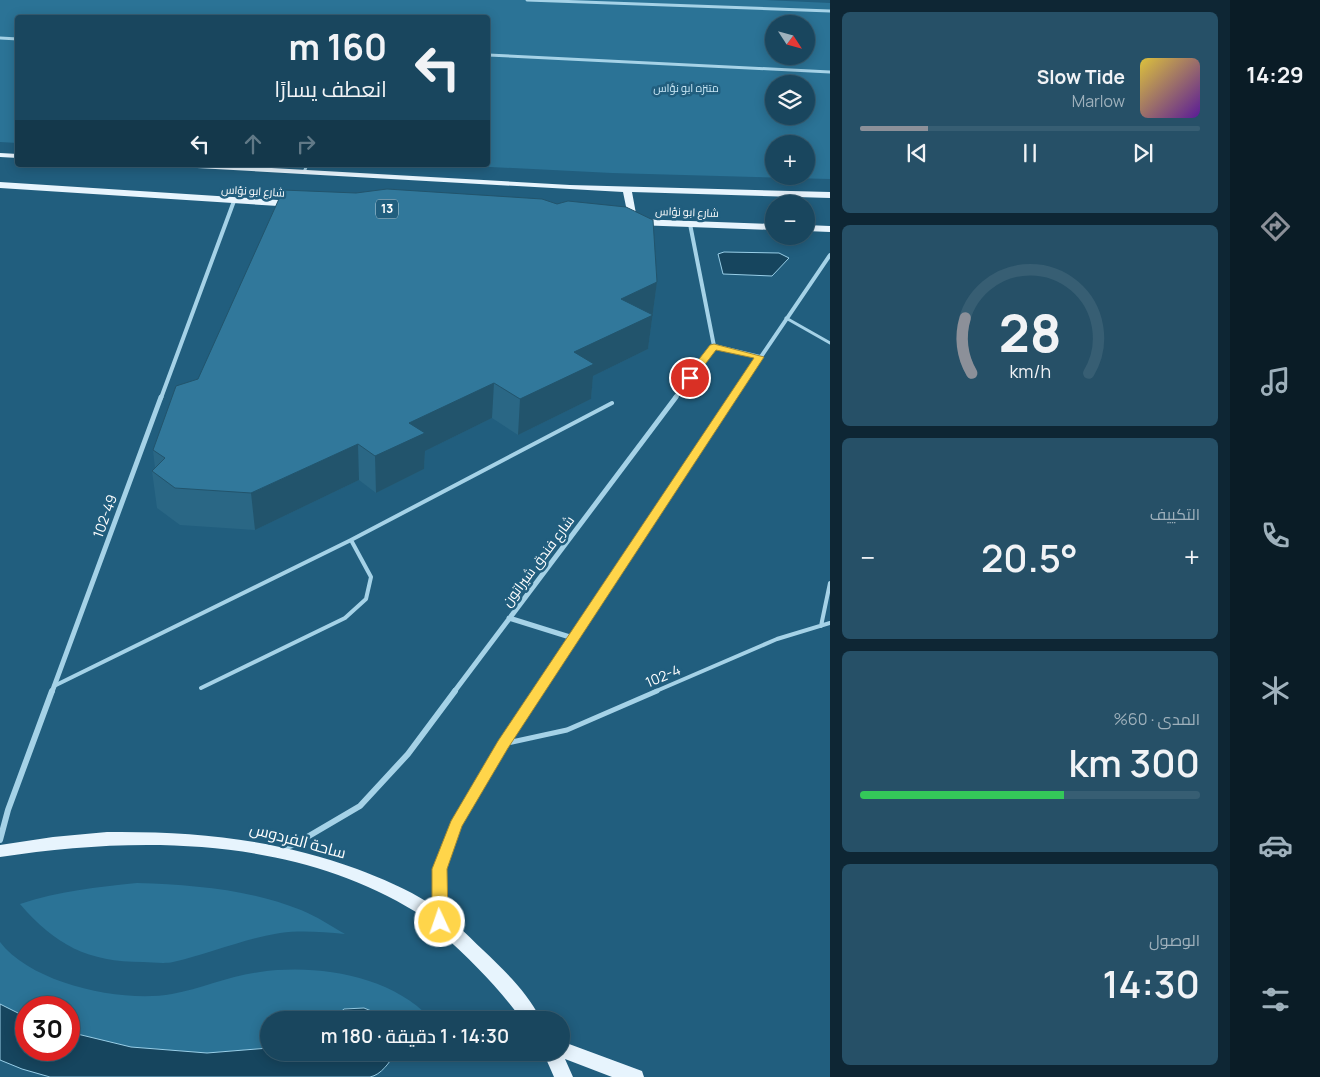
<!DOCTYPE html>
<html lang="ar">
<head>
<meta charset="utf-8">
<style>
	body { margin:0; font-family:Manrope,Cairo,sans-serif; background:#265067; color:#f1f3f6; direction:rtl; height:100vh; display:flex; flex-direction:column; font-size:19px; white-space:nowrap }
	* { box-sizing:border-box; margin:0 }
	p { font-size:16px; color:#9fb1bc }
	.icon { flex:none; width:28px; height:28px; fill:none; stroke:currentColor; stroke-width:2; stroke-linecap:round; stroke-linejoin:round }
	.map { position:relative; flex:1; overflow:hidden; direction:ltr }
	.panel { display:flex; flex-direction:column; gap:12px; padding:12px; background:#0e2634; width:400px }
	.panel>* { flex:none }
	.hud { position:absolute; left:15px; top:15px; width:475px; height:152px; border-radius:5px; box-shadow:0 2px 12px #0003,0 0 0 1px #375e73; direction:rtl; background:#19465e; color:#f1f3f6; overflow:hidden }
	.needle { width:32px; rotate:126deg }
	.controls { position:absolute; left:765px; top:15px; display:grid; gap:10px }
	.controls a { display:grid; place-items:center; width:50px; height:50px; border-radius:50%; background:#19465e; box-shadow:0 2px 12px #0003,0 0 0 1px #375e73; font-size:25px }
	.speed { position:absolute; left:15px; top:996px; display:flex; gap:10px; font-size:25px; font-weight:700; text-align:center }
	.speed>* { display:grid; place-content:center; width:65px; height:65px; border-radius:50%; background:#19465e; box-shadow:0 2px 12px #0003,0 0 0 1px #375e73; line-height:1 }
	.speed .limit { border:8px solid #d22; background:#fff; color:#111 }
	.pin { position:absolute; display:grid; place-items:center; width:42px; height:42px; color:#fff; margin:-21px; border:2px solid #fff; border-radius:50%; box-shadow:0 1px 5px #0007 }
	.me { position:absolute; width:55px; margin:-28px; rotate:357deg; stroke-linejoin:round; filter:drop-shadow(0 0 4px #0008) }
	.turn { display:flex; align-items:center; gap:18px; height:105px; padding:0 20px; font-size:22px }
	.turn .icon { width:65px; height:65px; stroke-width:2.5 }
	.turn b { display:block; font-size:35px; line-height:42px }
	.lanes { display:flex; align-items:center; height:48px; padding:0 20px; background:#0003; justify-content:center; gap:25px; direction:ltr }
	.lanes .off { opacity:.35 }
	.big { font-size:38px; font-weight:600; line-height:1.1 }
	.panel .widget { flex:1; display:flex; flex-direction:column; justify-content:center; gap:8px; min-width:0; padding:0 18px; border-radius:8px; background:#265067 }
	.panel .dial { align-items:center; gap:0 }
	.dial svg { height:130px; overflow:visible; fill:none; stroke:#375e73; stroke-width:7; stroke-linecap:round; text-anchor:middle }
	.dial text { fill:#f1f3f6; stroke:none }
	.song { display:flex; align-items:center; gap:15px }
	.cover { width:60px; height:60px; border-radius:8px; background:linear-gradient(135deg,hsl(50 70% 55%),hsl(270 70% 35%)) }
	.played { height:5px; border-radius:2px; background:linear-gradient(90deg,#8c9099 20%,#375e73 20%) }
	.keys { display:flex; justify-content:space-around; direction:ltr }
	.heat { display:flex; justify-content:space-between; align-items:center; font-size:28px; direction:ltr }
	.charge { height:8px; border-radius:4px; background:linear-gradient(90deg,#34c759 60%,#375e73 0) }
	.trip { position:absolute; left:260px; top:1011px; width:310px; height:50px; border-radius:25px; background:#19465e; box-shadow:0 2px 12px #0003,0 0 0 1px #375e73; font-weight:600; line-height:50px; text-align:center; direction:rtl }
	main { display:flex; flex:1; min-height:0 }
	.tabs { display:flex; flex-direction:column; width:90px; justify-content:space-around; align-items:center; background:#0a1c26; color:#9fb1bc }
	.tabs .icon { width:35px; height:35px }
	.tabs .selected { color:#8c9099 }
	.tabs b { font-size:22px; color:#f1f3f6 }
	.map>svg:first-child { display:block }
</style>
</head>
<body>
<main>
<nav class="tabs">
<b>14:29</b>
<svg class="icon selected" aria-label="directions" viewBox="0 0 24 24"><path d="M12 3l9 9-9 9-9-9zM9 14v-3h6M13 9l2 2-2 2"/></svg>
<svg class="icon" aria-label="music" viewBox="0 0 24 24"><path d="M9 18V5l10-2v13"/><circle cx="6" cy="18" r="3"/><circle cx="16" cy="16" r="3"/></svg>
<svg class="icon" aria-label="phone" viewBox="0 0 24 24"><path d="M5 4h4l2 5-3 2q2 4 5 5l2-3 5 2v4C11 20 4 13 5 4z"/></svg>
<svg class="icon" aria-label="climate" viewBox="0 0 24 24"><path d="M12 3v18M4 7l16 10M4 17L20 7"/></svg>
<svg class="icon" aria-label="car" viewBox="0 0 24 24"><path d="M5 17H2v-5l4-1 3-4h7l3 4 3 1v5h-3M9 17h6M6 11h13"/><circle cx="7" cy="17" r="2"/><circle cx="17" cy="17" r="2"/></svg>
<svg class="icon" aria-label="filters" viewBox="0 0 24 24"><path d="M4 7h16M4 17h16"/><circle cx="9" cy="7" r="2"/><circle cx="15" cy="17" r="2"/></svg>
</nav>
<section class="panel">
<div class="widget">
<div class="song"><i class="cover"></i><div><b>Slow Tide</b><p>Marlow</p></div></div>
<div class="played"></div>
<div class="keys"><svg class="icon" aria-label="previous" viewBox="0 0 24 24"><path d="M18 5L8 12l10 7zM5 5v14"/></svg><svg class="icon" aria-label="pause" viewBox="0 0 24 24"><path d="M8 5v14M16 5v14"/></svg><svg class="icon" aria-label="next" viewBox="0 0 24 24"><path d="M6 5l10 7-10 7zM19 5v14"/></svg></div>
</div>
<div class="widget dial"><svg viewBox="0 0 100 80">
<path d="M14 69A42 42 0 1 1 86 69"/>
<path d="M14 69A42 42 0 0 1 10 35" stroke="#8c9099"/>
<text x="50" y="56" font-size="32" font-weight="700">28</text>
<text x="50" y="72" font-size="11">km/h</text>
</svg></div>
<div class="widget"><p>التكييف</p>
<div class="heat"><a>−</a><b class="big">20.5°</b><a>+</a></div>
</div>
<div class="widget"><p>المدى · 60%</p><b class="big">300 km</b><div class="charge"></div></div>
<div class="widget"><p>الوصول</p><b class="big">14:30</b></div>
</section>
<div class="map">
<svg width="830" height="1077" viewBox="0 0 830 1077">
	<rect width="100%" height="100%" fill="#215e7e"/>
	<path fill="#2b7396" fill-rule="evenodd" d="M 0,0 L 765,0 L 830,3 L 830,179 L 612,173 L 451,165 L 488,165 L 488,18 L 18,18 L 17,143 L 0,142 ZM 774,24 L 806,24 L 806,56 L 774,56 ZM 774,84 L 806,84 L 806,116 L 774,116 ZM 774,144 L 806,144 L 806,176 L 774,176 Z
		M 137,883 C 194,885 248,889 301,910 C 316,916 331,926 345,934 C 323,932 301,930 280,933 C 243,939 209,954 173,962 C 164,964 152,962 143,962 C 88,962 55,945 20,904 C 59,891 97,887 137,883 Z
		M 0,942 C 32,984 122,1003 172,994 C 201,989 229,976 260,972 C 317,964 391,975 432,1020 L 387,1020 L 381,1015 L 364,1008 L 344,1009 L 331,1020 L 269,1020 L 269,1048 L 207,1053 L 131,1047 L 69,1032 L 69,1008 L 26,1008 L 26,1017 L 0,1004 Z"/>
	<path fill="#16455e" stroke="#99cfe8" d="M 724,252 L 779,253 L 789,258 L 772,276 L 723,274 L 718,254 Z
		M 0,1004 L 26,1017 L 26,1050 L 69,1050 L 69,1032 L 131,1047 L 207,1053 L 269,1048 L 269,1052 L 395,1053 C 390,1062 381,1075 370,1077 L 50,1077 L 22,1069 L 0,1060 Z
		M 364,1008 L 381,1015 L 387,1020 L 331,1020 L 344,1009 Z"/>
	<g fill="none" stroke-linecap="round" stroke-linejoin="round">
		<path stroke="#a5d2e7" stroke-width="3" d="M 786,318 L 830,343"/>
		<path stroke="#a5d2e7" stroke-width="4" d="M 821,626 L 830,583
			M 54,686 L 351,540 L 612,403
			M 201,688 L 345,618 L 366,599 L 371,577 L 351,540
			M 654,692 L 777,639 L 830,623"/>
		<path stroke="#a5d2e7" stroke-width="5" d="M 503,744 L 567,730 L 657,691"/>
		<path stroke="#a5d2e7" stroke-width="3" d="M 527,0 L 830,11
			M 0,38 L 18,39
			M 488,55 L 830,72
			M 304,172 L 307,165"/>
		<path stroke="#a5d2e7" stroke-width="4" d="M 714,346 L 760,357
			M 161,398 L 234,201
			M 675,398 L 714,346 L 690,224
			M 733,398 L 830,255"/>
		<path stroke="#a5d2e7" stroke-width="5" d="M 509,618 L 573,638
			M 52,692 L 161,397
			M 454,692 L 676,397
			M 537,692 L 734,397"/>
		<path stroke="#a5d2e7" stroke-width="6" d="M 0,840 L 8,810 L 52,691
			M 280,850 L 297,843 L 360,806 L 408,754 L 455,691
			M 440,917 C 440,902 437,882 441,867 C 455,810 505,741 538,691"/>
		<path fill="#e7f4fd" fill-rule="evenodd" d="M 0,153 L 18,154 L 18,158 L 0,157 Z
			M 175,165 L 221,165 L 570,185 L 830,192 L 830,198 L 632,192 L 637,219 L 774,224 L 774,230 L 636,225 L 629,221 L 623,192 L 179,167 Z
			M 0,182 L 294,201 L 298,204 L 294,207 L 0,188 Z
			M 806,225 L 830,226 L 830,232 L 806,231 Z
			M 107,832 C 194,831 274,839 357,869 C 381,878 407,889 429,903 C 448,915 466,934 483,950 C 504,970 529,994 541,1020 L 522,1020 C 499,988 471,960 442,934 C 434,927 426,918 416,912 C 292,836 139,836 0,857 L 0,845 L 53,837 Z
			M 561,1041 L 642,1071 L 644,1077 L 612,1077 L 565,1059 L 573,1077 L 554,1077 L 543,1052 L 561,1052 Z"/>
	</g>
	<path fill="#2a6785" d="M 657,282 L 648,349 L 593,376 L 591,399 L 518,435 L 492,418 L 425,451 L 424,469 L 376,493 L 359,480 L 255,530 L 180,525 L 157,508 L 152,471 L 155,468 L 153,450 Z"/>
	<path fill="#22546c" d="M 657,282 L 648,349 L 593,376 L 591,399 L 518,435 L 520,399 L 574,352 L 621,299 Z
		M 494,383 L 492,418 L 425,451 L 424,469 L 376,493 L 375,456 L 409,423 Z
		M 358,444 L 359,480 L 255,530 L 251,493 Z"/>
	<path fill="#31789b" stroke="#22546c" d="M 387,189 L 542,199 L 557,204 L 568,201 L 626,207 L 653,220 L 657,282 L 621,299 L 653,315 L 574,352 L 594,364 L 520,399 L 494,383 L 409,423 L 425,433 L 375,456 L 358,444 L 251,493 L 175,488 L 152,471 L 165,458 L 153,450 L 176,386 L 198,379 L 283,190 L 356,193 Z"/>
	<path fill="#ffd54a" stroke="#a68a30" d="M 714,344 L 764,357 L 508,748 L 462,826 L 447,869 L 448,922 L 445,927 L 440,929 L 435,927 L 432,922 L 432,869 L 451,821 L 498,741 L 754,358 L 716,350 L 693,380 L 686,380 L 686,376 L 710,345 Z"/>
	<g text-anchor="middle" stroke-width="5" stroke-linejoin="round" paint-order="stroke">
		<g font-size="11" fill="#c9e7f5" stroke="#215e7e">
			<text x="686" y="92">متنزه ابو نؤاس</text>
		</g>
		<g font-size="11" fill="#fff" stroke="#215e7e">
			<text transform="translate(253 191) rotate(3)" y="4">شارع ابو نؤاس</text>
			<text transform="translate(687 212) rotate(2)" y="4">شارع ابو نؤاس</text>
		</g>
		<rect fill="#215e7e" stroke="#bccfd8" stroke-width="1" x="376" y="199.5" width="22" height="19" rx="4"/>
		<g font-size="12" font-weight="bold" fill="#fff">
			<text x="387" y="213">13</text>
		</g>
		<g font-size="14" fill="#fff" stroke="#215e7e">
			<text transform="translate(105 516) rotate(-70)" y="5">102-49</text>
			<text transform="translate(538 561) rotate(-53)" y="5">شارع فندق شيراتون</text>
			<text transform="translate(663 676) rotate(-23)" y="5">102-4</text>
		</g>
		<g font-size="16" fill="#fff" stroke="#215e7e">
			<text transform="translate(298 840) rotate(15)" y="6">ساحة الفردوس</text>
		</g>
	</g>
</svg>
<div class="controls">
<a><svg class="needle" viewBox="-14 -14 28 28"><path d="M0-13l5 13h-10z" fill="#e53935"/><path d="M0 13l5-13h-10z" fill="#9fb1bc"/></svg></a>
<a><svg class="icon" aria-label="layers" viewBox="0 0 24 24"><path d="M12 4l9 5-9 5-9-5zM3 14l9 5 9-5"/></svg></a>
<a>+</a>
<a>−</a>
</div>
<div class="speed"><div class="limit">30</div></div>
<div class="pin" style="left:690px;top:378px;background:#d93025"><svg class="icon" aria-label="arrive" viewBox="0 0 24 24"><path d="M6 21V4h12l-3 4 3 4H6"/></svg></div>
<svg class="me" style="left:440px;top:922px" viewBox="-20 -20 40 40"><circle r="17" fill="#ffd54a" stroke="#fff" stroke-width="3"/><path d="M0-11L8 9 0 5-8 9z" fill="#fff"/></svg>
<div class="trip">14:30 · 1 دقيقة · 180 m</div>
<div class="hud">
<div class="turn"><svg class="icon" aria-label="left" viewBox="0 0 24 24"><path d="M17 20v-9H6M10 6l-5 5 5 5"/></svg><div><b>160 m</b>انعطف يسارًا</div></div>
<div class="lanes"><svg class="icon" aria-label="left" viewBox="0 0 24 24"><path d="M17 20v-9H6M10 6l-5 5 5 5"/></svg><svg class="icon off" aria-label="ahead" viewBox="0 0 24 24"><path d="M12 20V5M6 11l6-6 6 6"/></svg><svg class="icon off" aria-label="right" viewBox="0 0 24 24"><path d="M7 20v-9h11M14 6l5 5-5 5"/></svg></div>
</div>
</div>
</main>
</body>
</html>
